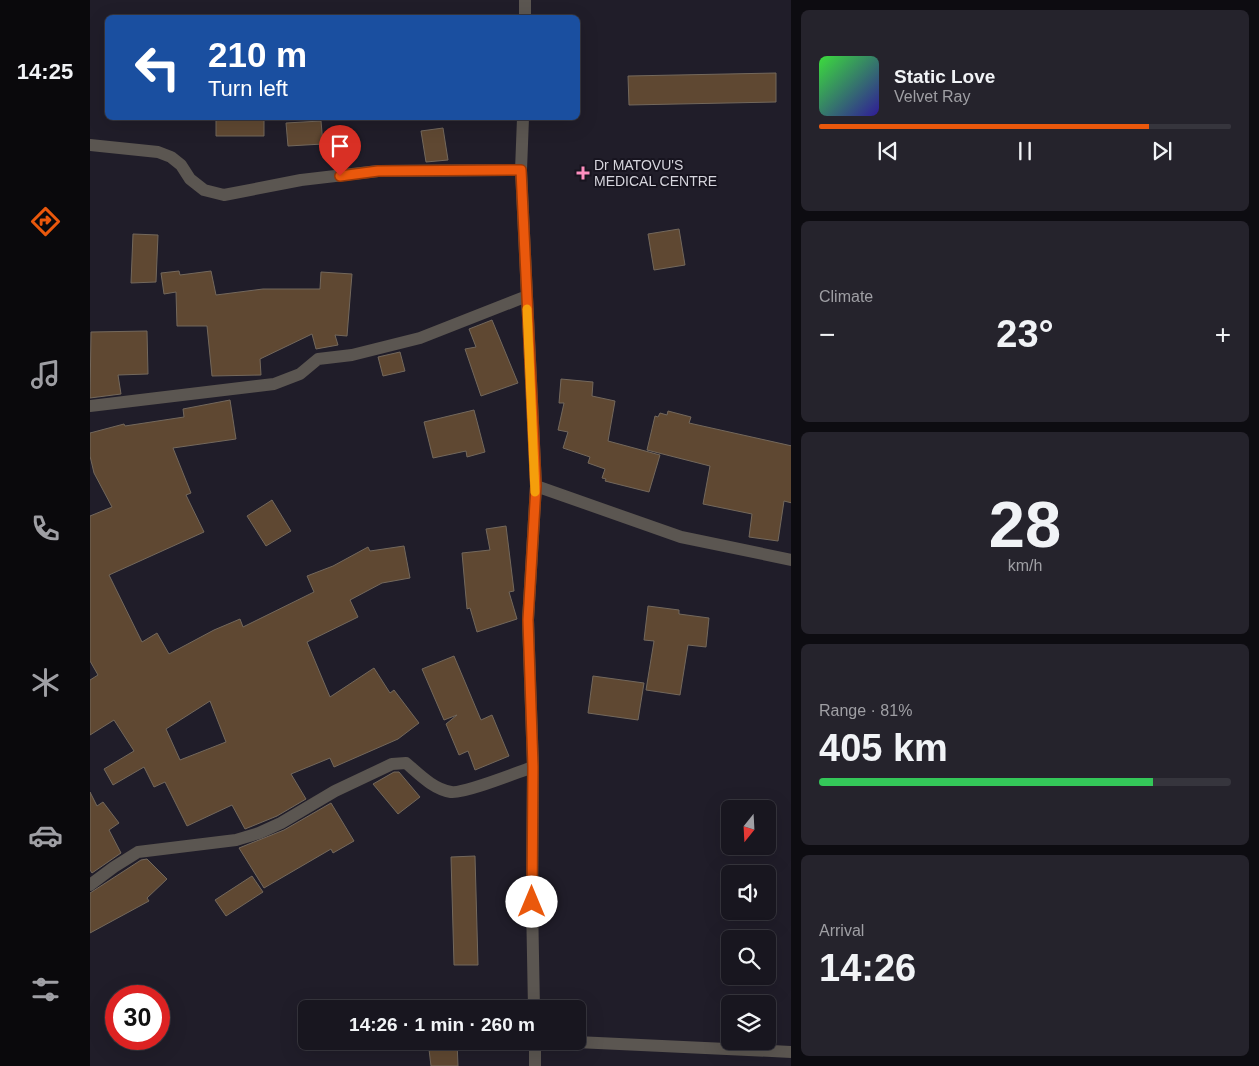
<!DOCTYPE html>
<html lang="en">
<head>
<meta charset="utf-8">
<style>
	body { margin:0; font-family:Helvetica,sans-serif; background:#25232c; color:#f1f3f6; height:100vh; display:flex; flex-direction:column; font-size:19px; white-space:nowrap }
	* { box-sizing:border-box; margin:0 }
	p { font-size:16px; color:#9f9fa4 }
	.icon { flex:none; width:28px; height:28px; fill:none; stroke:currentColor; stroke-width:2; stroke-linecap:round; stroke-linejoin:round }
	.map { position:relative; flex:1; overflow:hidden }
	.details { display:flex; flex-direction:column; gap:10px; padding:10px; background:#0d0c11; width:468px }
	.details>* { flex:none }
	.guide { position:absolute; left:15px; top:15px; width:475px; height:105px; border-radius:8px; box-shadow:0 5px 20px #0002,0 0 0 1px #36353d; background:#1a4fa0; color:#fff; overflow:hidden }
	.needle { width:32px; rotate:198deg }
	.fabs { position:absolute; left:631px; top:800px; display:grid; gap:10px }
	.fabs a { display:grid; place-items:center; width:55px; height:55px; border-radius:8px; background:#18161f; box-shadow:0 5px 20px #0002,0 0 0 1px #36353d; font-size:25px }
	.speed { position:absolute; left:15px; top:985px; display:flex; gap:10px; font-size:25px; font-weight:700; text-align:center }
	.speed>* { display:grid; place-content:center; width:65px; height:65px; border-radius:50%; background:#18161f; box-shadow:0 5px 20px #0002,0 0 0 1px #36353d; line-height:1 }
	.speed .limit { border:8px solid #d22; background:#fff; color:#111 }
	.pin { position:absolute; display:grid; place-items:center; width:42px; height:42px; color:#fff; margin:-51px -21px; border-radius:50% 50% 50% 0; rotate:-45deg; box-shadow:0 0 5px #0007 }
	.pin .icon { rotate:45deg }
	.me { position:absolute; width:55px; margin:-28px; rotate:0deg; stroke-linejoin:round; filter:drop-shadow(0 0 4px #0008) }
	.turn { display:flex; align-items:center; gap:18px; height:105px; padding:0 20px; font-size:22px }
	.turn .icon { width:65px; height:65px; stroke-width:2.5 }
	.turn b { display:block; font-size:35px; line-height:42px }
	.big { font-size:38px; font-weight:600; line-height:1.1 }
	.details .widget { flex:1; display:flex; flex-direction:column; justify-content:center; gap:8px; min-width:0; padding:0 18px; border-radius:8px; background:#25232c }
	.details .dial { align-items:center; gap:0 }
	.dial b { font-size:65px; line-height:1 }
	.song { display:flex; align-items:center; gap:15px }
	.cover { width:60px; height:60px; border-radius:8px; background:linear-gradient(135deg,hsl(120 70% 55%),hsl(250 70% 35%)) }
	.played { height:5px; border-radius:2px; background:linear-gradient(90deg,#ea580c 80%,#36353d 80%) }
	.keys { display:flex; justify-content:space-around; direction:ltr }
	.heat { display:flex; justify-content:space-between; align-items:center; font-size:28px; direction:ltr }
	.charge { height:8px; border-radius:4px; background:linear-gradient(90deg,#34c759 81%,#36353d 0) }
	.trip { position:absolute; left:208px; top:1000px; width:288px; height:50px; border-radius:8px; background:#18161f; box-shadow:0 5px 20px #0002,0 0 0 1px #36353d; font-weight:600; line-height:50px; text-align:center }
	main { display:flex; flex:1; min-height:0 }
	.menu { display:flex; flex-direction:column; width:90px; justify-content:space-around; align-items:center; background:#0a090c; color:#9f9fa4 }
	.menu .icon { width:35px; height:35px }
	.menu .current { color:#ea580c }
	.menu b { font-size:22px; color:#f1f3f6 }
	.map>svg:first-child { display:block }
</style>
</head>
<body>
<main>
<nav class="menu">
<b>14:25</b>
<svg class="icon current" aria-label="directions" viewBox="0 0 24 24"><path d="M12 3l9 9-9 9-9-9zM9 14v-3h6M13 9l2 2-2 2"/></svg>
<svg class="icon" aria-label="music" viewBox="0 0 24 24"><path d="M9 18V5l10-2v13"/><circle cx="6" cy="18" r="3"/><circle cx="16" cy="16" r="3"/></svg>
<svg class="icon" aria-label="phone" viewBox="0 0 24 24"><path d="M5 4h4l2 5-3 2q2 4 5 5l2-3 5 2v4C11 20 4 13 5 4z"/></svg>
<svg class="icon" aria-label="climate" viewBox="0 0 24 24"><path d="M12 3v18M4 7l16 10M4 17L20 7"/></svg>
<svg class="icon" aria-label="car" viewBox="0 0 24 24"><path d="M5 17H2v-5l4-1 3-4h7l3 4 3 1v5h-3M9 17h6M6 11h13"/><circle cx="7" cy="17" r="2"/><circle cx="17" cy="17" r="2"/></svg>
<svg class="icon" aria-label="filters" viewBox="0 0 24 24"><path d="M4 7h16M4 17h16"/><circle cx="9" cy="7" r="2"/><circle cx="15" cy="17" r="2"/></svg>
</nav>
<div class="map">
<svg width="702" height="1066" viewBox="0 0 702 1066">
	<rect width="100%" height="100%" fill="#201d29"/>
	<path fill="#5f4832" stroke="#73685c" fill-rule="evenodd" d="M 686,73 L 686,102 L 539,105 L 538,76 Z
		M 126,118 L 174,118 L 174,136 L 126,136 Z
		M 231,121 L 233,144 L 198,146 L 196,123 Z
		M 353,128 L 358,160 L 336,162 L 331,131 Z
		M 589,229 L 595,265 L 564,270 L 558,234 Z
		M 43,234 L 68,235 L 66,282 L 41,283 Z
		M 89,271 L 90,275 L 121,271 L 126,295 L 173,289 L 230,289 L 231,272 L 262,274 L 257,336 L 245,335 L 248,345 L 226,349 L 222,334 L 170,359 L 171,375 L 122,376 L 117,326 L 87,326 L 86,292 L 74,294 L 71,273 Z
		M 402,320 L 428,383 L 391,396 L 375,349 L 386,347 L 379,329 Z
		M 57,331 L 58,374 L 28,375 L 31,394 L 0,398 L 1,332 Z
		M 310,352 L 315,371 L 293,376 L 288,357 Z
		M 471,379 L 503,382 L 502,396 L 525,401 L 518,441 L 570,455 L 559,492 L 515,481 L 516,479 L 512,478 L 515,469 L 498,463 L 500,457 L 473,448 L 478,432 L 468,430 L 474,403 L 469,403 Z
		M 140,400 L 146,439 L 83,448 L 101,493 L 96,495 L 114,532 L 19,575 L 52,642 L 67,633 L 79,654 L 124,630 L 150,619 L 153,627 L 224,592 L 217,576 L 243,566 L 278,547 L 280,551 L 314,546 L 320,578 L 292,583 L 260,600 L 268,617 L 217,642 L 240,697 L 284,668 L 300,693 L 304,690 L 329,723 L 308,739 L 244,767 L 240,758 L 201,774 L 216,799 L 187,816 L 155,829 L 142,805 L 97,826 L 75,782 L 64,787 L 54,767 L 23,785 L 14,769 L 44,751 L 24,720 L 0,735 L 0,680 L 8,675 L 0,661 L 0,516 L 22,507 L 4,473 L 0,456 L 0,433 L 34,424 L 35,426 L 94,417 L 93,409 ZM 120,701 L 136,742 L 90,760 L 76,729 Z
		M 384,410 L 395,452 L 377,457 L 376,451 L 343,458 L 334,422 Z
		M 578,411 L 601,417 L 599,423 L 702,446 L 702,503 L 694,501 L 688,541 L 659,537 L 662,514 L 613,504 L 620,466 L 557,450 L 565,416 L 568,417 L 570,413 L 577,415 Z
		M 182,500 L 201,531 L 176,546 L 157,516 Z
		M 416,526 L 424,591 L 419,592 L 427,619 L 387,632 L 380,608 L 377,609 L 372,553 L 400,550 L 396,529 Z
		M 558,606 L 589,610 L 589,614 L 619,618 L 616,647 L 598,645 L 590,695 L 556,690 L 564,641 L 554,640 Z
		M 364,656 L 391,720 L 402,715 L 419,756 L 385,770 L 378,751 L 369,755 L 356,724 L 367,715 L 354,720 L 332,669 Z
		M 503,676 L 554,683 L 548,720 L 498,713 Z
		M 304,772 L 309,772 L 330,797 L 308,814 L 283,784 Z
		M 0,792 L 7,806 L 13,802 L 29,823 L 19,830 L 31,853 L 2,873 L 0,870 Z
		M 241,803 L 264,841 L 243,853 L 241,849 L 174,888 L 149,848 L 194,830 Z
		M 385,856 L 388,965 L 364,965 L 361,857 Z
		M 57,859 L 77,879 L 57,898 L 59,901 L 0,933 L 0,893 L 51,860 Z
		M 162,876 L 173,892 L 136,916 L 125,900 Z
		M 338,1041 L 367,1041 L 368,1066 L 341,1066 Z"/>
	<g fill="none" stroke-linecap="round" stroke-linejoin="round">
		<path stroke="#5b5651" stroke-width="12" d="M 435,0 L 435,18
			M 433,118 L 431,170 L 446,486 L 438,620 L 443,767 L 442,902 L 444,1009
			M 0,145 L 68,152 L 81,157 L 91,165 L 100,179 L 114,190 L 134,195 L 211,180 L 288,171 L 431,170
			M 0,406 L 184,384 L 210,374 L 228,359 L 262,355 L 330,338 L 437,296
			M 446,486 L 591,537 L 702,560
			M 0,885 L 24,867 L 48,852 L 146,840 L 169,833 L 191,823 L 245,791 L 302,764 L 316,763 C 329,774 343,789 361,792 C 374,794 428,772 443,767
			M 445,1041 L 445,1066
			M 465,1041 L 702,1052"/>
	</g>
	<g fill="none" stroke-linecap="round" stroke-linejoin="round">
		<g stroke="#983908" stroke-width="12">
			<path id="route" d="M 250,176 L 288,171 L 431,170 L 446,486 L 438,620 L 443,767 L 442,902"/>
		</g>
		<use href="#route" stroke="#ea580c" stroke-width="9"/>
		<path stroke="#f59e0b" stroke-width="9" d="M 437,309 L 445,492"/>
	</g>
	<path fill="#fd8ebf" stroke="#17141f" stroke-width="2" d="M490.5 165.5h5v5h5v5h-5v5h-5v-5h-5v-5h5z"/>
	<g text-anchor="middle" stroke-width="4" stroke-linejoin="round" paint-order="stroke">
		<g font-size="14" fill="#d6d5dd" stroke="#17141f" text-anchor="start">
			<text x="504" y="170">Dr MATOVU'S<tspan x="504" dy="16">MEDICAL CENTRE</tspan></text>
		</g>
	</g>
</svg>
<div class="fabs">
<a><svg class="needle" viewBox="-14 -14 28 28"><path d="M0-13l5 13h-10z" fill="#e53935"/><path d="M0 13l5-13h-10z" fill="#9f9fa4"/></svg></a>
<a><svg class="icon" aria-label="sound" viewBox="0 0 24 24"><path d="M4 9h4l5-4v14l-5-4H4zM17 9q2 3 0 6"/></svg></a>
<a><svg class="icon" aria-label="search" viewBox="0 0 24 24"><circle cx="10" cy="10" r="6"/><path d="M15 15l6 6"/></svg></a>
<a><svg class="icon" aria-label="layers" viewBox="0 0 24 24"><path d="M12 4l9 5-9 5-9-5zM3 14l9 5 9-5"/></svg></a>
</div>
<div class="speed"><div class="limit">30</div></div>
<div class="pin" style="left:250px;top:176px;background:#d93025"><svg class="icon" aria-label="arrive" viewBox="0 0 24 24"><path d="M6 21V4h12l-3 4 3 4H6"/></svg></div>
<svg class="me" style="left:442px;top:902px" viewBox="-20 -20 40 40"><circle r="19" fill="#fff"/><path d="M0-13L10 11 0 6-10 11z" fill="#ea580c"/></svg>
<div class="trip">14:26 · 1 min · 260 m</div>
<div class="guide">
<div class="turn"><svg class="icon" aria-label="left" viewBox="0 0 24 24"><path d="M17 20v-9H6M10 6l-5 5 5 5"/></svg><div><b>210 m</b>Turn left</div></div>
</div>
</div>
<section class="details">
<div class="widget">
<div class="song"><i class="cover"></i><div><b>Static Love</b><p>Velvet Ray</p></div></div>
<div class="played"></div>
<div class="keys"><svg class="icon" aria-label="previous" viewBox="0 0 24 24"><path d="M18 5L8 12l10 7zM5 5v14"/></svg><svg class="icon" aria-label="pause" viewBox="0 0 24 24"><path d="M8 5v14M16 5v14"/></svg><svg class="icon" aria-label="next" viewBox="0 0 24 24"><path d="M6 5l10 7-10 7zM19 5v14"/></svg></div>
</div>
<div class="widget"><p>Climate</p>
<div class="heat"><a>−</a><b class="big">23°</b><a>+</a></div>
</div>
<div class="widget dial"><b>28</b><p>km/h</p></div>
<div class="widget"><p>Range · 81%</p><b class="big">405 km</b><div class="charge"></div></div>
<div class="widget"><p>Arrival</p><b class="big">14:26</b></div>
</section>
</main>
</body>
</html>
